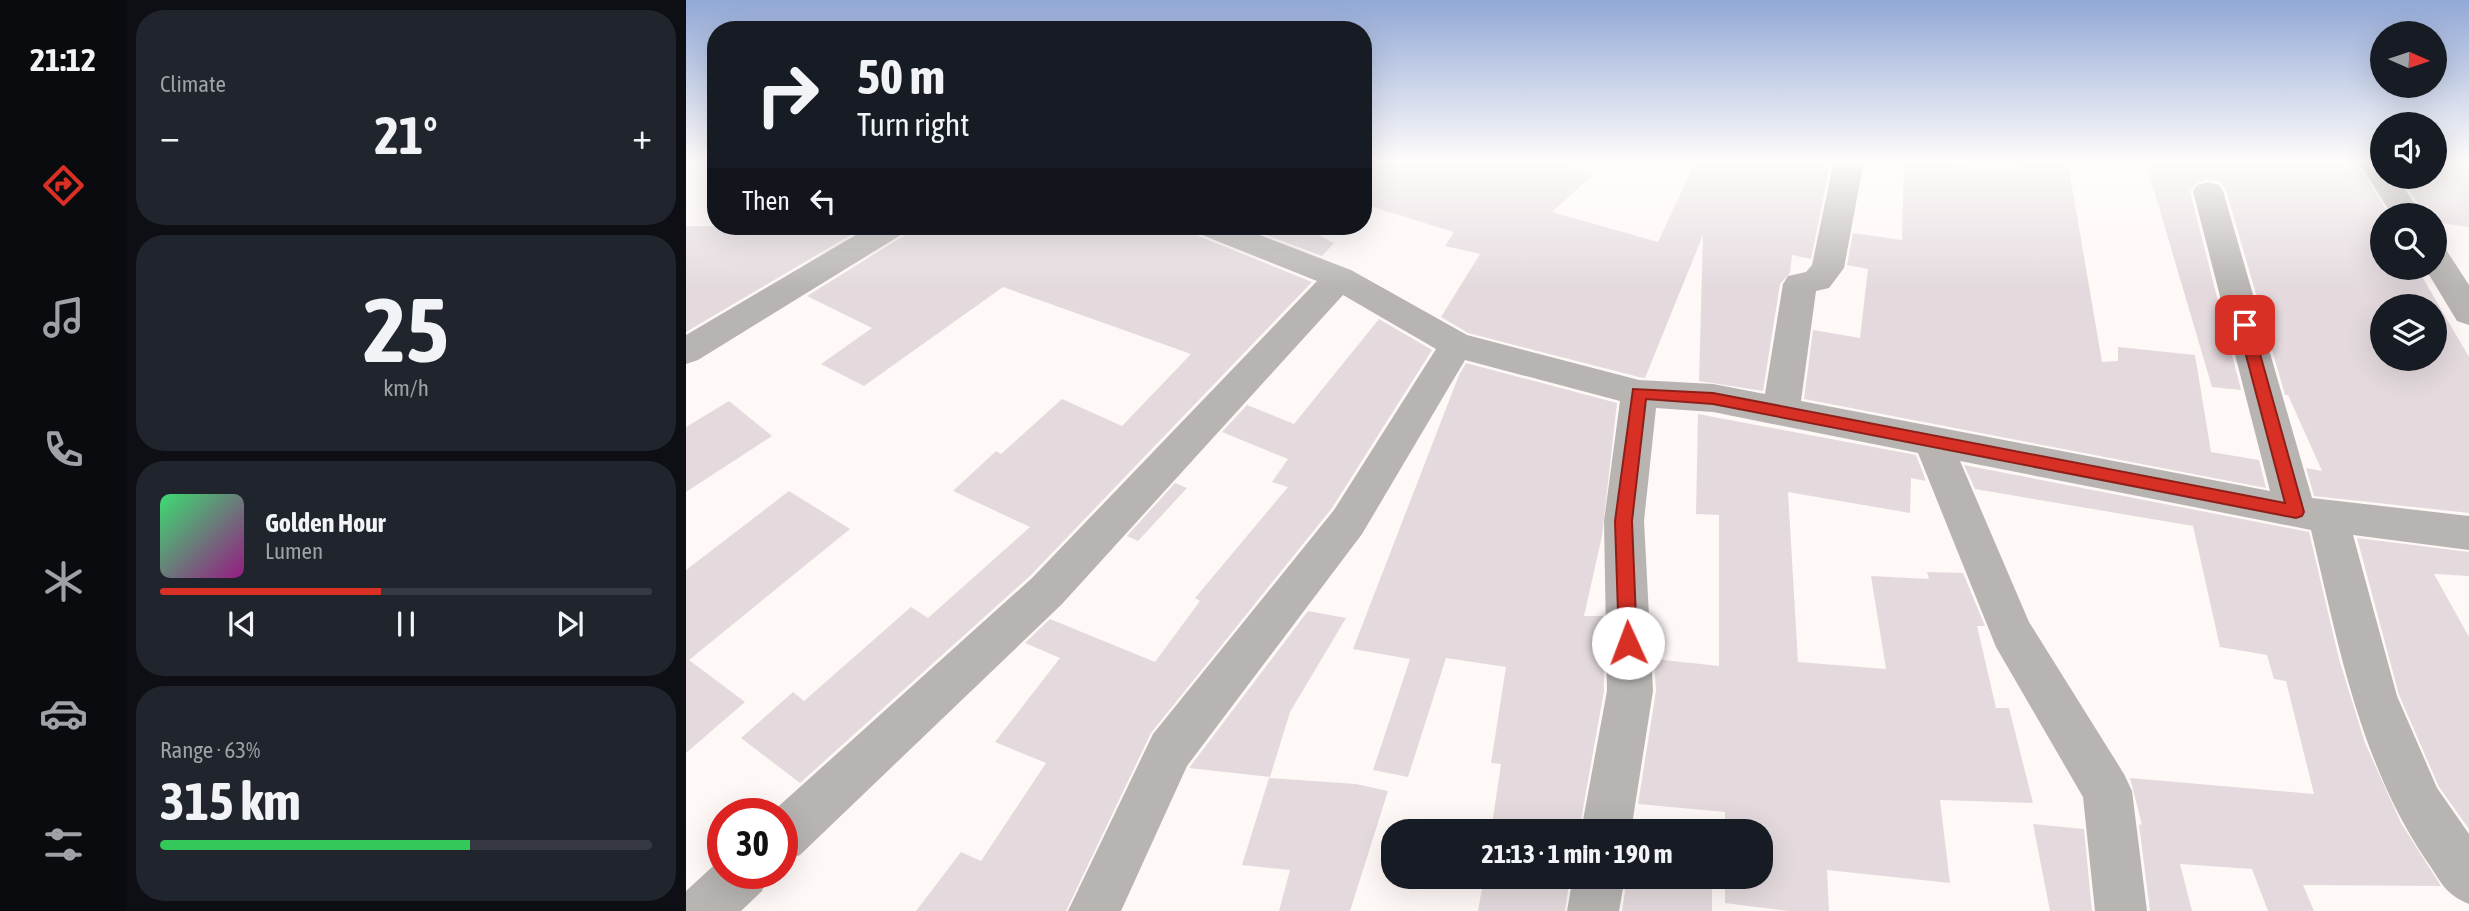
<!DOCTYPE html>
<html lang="en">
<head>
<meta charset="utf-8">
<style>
	body { margin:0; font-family:"Asap Condensed",sans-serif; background:#20242c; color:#f1f3f6; height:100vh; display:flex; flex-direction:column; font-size:26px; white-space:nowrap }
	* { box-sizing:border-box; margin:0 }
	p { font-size:23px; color:#9ea1a6 }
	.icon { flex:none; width:38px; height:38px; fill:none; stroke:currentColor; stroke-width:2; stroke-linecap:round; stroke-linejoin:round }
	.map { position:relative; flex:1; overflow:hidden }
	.details { display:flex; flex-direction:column; gap:10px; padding:10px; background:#0d0f14; width:560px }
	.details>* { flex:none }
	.hud { position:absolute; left:21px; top:21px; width:665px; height:214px; border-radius:28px; box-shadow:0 7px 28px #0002; background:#171b24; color:#f1f3f6; overflow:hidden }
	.needle { width:46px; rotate:93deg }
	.fabs { position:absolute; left:1684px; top:21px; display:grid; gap:14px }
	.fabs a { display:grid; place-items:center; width:77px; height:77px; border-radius:50%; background:#171b24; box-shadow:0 7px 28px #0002; font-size:35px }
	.speed { position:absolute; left:21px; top:798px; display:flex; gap:14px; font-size:35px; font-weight:700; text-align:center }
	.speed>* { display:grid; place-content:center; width:91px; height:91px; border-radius:50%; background:#171b24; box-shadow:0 7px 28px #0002; line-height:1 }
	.speed .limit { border:10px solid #d22; background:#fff; color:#111 }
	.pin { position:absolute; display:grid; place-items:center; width:60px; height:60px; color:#fff; margin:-30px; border-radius:14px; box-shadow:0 4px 10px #0006 }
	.me { position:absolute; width:77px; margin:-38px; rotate:358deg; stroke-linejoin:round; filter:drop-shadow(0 0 5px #0008) }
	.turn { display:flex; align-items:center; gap:24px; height:147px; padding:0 35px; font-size:32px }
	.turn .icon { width:91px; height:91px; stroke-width:2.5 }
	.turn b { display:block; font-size:49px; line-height:60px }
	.then { display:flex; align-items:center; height:66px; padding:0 35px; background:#0003; gap:14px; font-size:26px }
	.big { font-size:52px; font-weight:700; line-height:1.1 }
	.details .tile { flex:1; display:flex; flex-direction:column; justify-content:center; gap:10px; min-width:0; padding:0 24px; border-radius:28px; background:#20242c }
	.details .dial { align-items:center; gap:0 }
	.dial b { font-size:91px; line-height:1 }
	.song { display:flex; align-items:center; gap:21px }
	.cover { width:84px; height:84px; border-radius:10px; background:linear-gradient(135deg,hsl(140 70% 55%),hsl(310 70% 35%)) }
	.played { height:7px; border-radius:4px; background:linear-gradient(90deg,#d93025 45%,#363941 45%) }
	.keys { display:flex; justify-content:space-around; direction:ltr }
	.heat { display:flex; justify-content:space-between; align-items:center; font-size:38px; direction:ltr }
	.charge { height:10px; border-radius:5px; background:linear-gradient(90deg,#34c759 63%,#363941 0) }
	.trip { position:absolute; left:695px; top:819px; width:392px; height:70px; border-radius:28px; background:#171b24; box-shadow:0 7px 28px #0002; font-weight:700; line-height:70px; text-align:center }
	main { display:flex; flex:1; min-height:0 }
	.menu { display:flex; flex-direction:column; width:126px; justify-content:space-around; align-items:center; background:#090b0e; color:#9ea1a6 }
	.menu .icon { width:49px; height:49px }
	.menu .current { color:#d93025 }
	.menu b { font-size:32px; color:#f1f3f6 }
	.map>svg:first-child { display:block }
</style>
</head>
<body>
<main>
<nav class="menu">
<b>21:12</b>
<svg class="icon current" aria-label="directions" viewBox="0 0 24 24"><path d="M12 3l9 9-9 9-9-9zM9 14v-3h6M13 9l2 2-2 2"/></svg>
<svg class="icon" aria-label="music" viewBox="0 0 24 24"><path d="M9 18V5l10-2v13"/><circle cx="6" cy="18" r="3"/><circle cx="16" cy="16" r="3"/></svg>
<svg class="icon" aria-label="phone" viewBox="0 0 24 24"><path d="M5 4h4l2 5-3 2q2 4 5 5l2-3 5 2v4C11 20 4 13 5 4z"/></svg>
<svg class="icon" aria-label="climate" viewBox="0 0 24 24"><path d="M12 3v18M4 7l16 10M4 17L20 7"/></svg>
<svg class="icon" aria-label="car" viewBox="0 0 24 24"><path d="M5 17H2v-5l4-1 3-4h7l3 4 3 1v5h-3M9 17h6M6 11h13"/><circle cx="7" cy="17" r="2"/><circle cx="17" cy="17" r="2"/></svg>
<svg class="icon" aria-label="filters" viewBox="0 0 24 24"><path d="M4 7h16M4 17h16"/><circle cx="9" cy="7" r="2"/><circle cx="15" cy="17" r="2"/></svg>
</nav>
<section class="details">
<div class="tile"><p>Climate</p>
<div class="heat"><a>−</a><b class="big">21°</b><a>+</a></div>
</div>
<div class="tile dial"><b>25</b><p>km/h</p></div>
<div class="tile">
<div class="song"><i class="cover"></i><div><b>Golden Hour</b><p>Lumen</p></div></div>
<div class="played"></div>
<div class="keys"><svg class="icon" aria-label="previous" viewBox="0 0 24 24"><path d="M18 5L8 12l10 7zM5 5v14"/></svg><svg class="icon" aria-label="pause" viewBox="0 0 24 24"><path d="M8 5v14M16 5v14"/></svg><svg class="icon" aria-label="next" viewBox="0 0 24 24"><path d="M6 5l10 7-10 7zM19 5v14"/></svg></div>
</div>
<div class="tile"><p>Range · 63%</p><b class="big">315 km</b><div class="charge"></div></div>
</section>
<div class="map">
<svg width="1783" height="911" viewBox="0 0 1783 911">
	<rect width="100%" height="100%" fill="#fef8f7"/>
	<path fill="#e4dade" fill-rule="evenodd" d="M 677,160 L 870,160 L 907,175 L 866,212 L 972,242 L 1010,160 L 1145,160 L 1125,259 L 1106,255 L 1104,273 L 1094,284 L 1077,391 L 1013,381 L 1017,235 L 959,378 L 953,377 L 782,333 L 755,317 L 794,254 L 759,246 L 768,232 L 677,204 Z
		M 1218,160 L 1254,160 L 1255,163 L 1332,172 L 1330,160 L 1382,163 L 1416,362 L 1432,361 L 1432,347 L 1509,355 L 1525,452 L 1573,460 L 1580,488 L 1118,399 L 1127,330 L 1174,338 L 1182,269 L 1161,265 L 1167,233 L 1216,240 Z
		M 1459,160 L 1669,160 L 1703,215 L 1696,215 L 1696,268 L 1731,268 L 1783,357 L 1783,513 L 1628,496 L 1620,468 L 1636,471 L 1602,395 L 1599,395 L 1540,190 L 1534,182 L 1521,179 L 1509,184 L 1504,192 L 1555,390 L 1526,387 ZM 1696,306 L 1748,306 L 1748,359 L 1696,359 Z
		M 1748,160 L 1783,160 L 1783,227 L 1748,222 L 1748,215 L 1739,215 L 1715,178 L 1748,183 Z
		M 0,226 L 180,226 L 0,332 Z
		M 226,226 L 504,226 L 510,235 L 626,282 L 344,576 L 114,783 L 55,738 L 107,692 L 118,701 L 225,607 L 242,618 L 344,527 L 267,491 L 310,451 L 315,454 L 376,399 L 436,426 L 505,354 L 317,287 L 178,386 L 135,364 L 186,328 L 121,296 L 219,235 Z
		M 557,226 L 615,226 L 648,243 L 636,256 Z
		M 693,319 L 746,350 L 646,508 L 465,733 L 380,911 L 230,911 L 275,852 L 295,861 L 360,763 L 309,742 L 374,658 L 339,643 L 364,619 L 469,662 L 514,601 L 509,598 L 602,487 L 586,482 L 602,459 L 536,432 L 561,405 L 608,424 Z
		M 780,363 L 931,403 L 916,536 L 898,616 L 917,616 L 918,691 L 893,831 L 805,831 L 815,764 L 805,763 L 820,667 L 760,658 L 722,777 L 687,770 L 724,659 L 667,649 L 773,375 Z
		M 43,401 L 86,436 L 0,492 L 0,427 Z
		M 1012,414 L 1230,455 L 1240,481 L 1225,478 L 1224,513 L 1102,492 L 1112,662 L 1200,669 L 1185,576 L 1243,579 L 1241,572 L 1277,573 L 1299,626 L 1291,626 L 1310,708 L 1323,708 L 1347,803 L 1254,800 L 1264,883 L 1141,870 L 1143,911 L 1102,911 L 1039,903 L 1039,877 L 1074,877 L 1074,831 L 1039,831 L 1039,812 L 952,804 L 970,691 L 968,659 L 1033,666 L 1033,515 L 1010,514 Z
		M 1278,465 L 1623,532 L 1653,659 L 1679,743 L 1715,823 L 1755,886 L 1617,885 L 1628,911 L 1582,911 L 1566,869 L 1494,864 L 1506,911 L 1464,911 L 1453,824 L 1456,825 L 1444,778 L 1628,794 L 1600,681 L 1588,679 L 1581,655 L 1534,647 L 1507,526 L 1289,489 Z
		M 489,483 L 501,488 L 452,541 L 441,536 Z
		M 103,491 L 164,529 L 3,660 L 59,702 L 0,753 L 0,570 Z
		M 1671,538 L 1783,552 L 1783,576 L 1748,574 L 1783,637 L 1783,829 L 1753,787 L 1713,695 Z
		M 622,611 L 660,618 L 604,712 L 584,777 L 503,768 Z
		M 583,778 L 670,784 L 702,791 L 664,911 L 593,911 L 604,870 L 556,865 Z
		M 1347,824 L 1398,829 L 1406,911 L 1364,911 Z
		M 798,877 L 884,877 L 879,911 L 792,911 Z
		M 941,877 L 1026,877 L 1026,911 L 936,911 Z"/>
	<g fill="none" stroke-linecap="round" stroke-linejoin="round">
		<path fill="#b7b4b2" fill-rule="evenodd" d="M 1148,160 L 1178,160 L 1158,268 L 1143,288 L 1130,291 L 1115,401 L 1584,491 L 1507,191 L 1511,185 L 1522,182 L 1533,185 L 1537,191 L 1626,498 L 1783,516 L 1783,550 L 1667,535 L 1711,696 L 1751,788 L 1783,834 L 1783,904 C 1758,894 1755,881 1740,860 C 1674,762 1652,643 1625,530 L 1274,461 L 1343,622 L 1438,774 L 1446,791 L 1461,911 L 1409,911 L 1397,797 L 1310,647 L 1232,453 L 1027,412 L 970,408 L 958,521 L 967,691 L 945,831 L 895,831 L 921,691 L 918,521 L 934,401 L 779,360 L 676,534 L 501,766 L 435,911 L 382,911 L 467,734 L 648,510 L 750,349 L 657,295 L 376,604 L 114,855 L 96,862 L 96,814 L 84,814 L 346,578 L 631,281 L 511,233 L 507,226 L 550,226 L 665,270 L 781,335 L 953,380 L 1027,384 L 1079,394 L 1097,284 L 1102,276 L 1120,272 L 1126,265 Z
			M 1671,160 L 1696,160 L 1696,177 L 1711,177 L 1736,215 L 1706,215 Z
			M 185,226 L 223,226 L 218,233 L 12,360 L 0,364 L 0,335 Z
			M 1748,245 L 1759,248 L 1783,285 L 1783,325 L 1771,321 L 1739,268 L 1748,268 Z
			M 37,857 L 37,873 L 84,873 L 76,891 L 55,911 L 0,911 L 0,891 Z
			M 887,877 L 939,877 L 933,911 L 881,911 Z"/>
	</g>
	<linearGradient id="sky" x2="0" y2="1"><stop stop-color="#92a8d6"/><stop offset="0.56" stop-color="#fffcfb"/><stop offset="1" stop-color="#fffcfb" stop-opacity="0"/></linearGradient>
	<rect width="1783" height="288" fill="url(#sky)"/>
	<path fill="#d93025" stroke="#8d1f18" stroke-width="2" d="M 1559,320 L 1566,325 L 1618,512 L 1616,516 L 1610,518 L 1027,404 L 960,399 L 946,521 L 951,643 L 949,648 L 942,651 L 936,648 L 933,643 L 929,521 L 947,389 L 1027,393 L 1599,503 L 1552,325 Z"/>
</svg>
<div class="fabs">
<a><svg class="needle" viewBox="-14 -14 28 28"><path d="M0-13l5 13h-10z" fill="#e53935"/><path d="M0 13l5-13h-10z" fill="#9ea1a6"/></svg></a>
<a><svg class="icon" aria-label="sound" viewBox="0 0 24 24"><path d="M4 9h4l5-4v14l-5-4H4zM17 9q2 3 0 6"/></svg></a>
<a><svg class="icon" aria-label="search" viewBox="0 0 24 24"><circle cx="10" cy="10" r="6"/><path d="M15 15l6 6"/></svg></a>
<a><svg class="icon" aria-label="layers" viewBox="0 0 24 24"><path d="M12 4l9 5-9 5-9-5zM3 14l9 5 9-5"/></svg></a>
</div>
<div class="speed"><div class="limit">30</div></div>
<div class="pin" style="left:1559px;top:325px;background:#d93025"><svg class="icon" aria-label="arrive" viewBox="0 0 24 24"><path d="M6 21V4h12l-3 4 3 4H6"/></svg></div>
<svg class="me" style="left:942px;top:643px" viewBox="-20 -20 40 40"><circle r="19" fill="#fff"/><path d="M0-13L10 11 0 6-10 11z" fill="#d93025"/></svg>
<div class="trip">21:13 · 1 min · 190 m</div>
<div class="hud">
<div class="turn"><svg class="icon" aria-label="right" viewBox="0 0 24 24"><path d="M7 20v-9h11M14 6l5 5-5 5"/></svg><div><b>50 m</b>Turn right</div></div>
<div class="then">Then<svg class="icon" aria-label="left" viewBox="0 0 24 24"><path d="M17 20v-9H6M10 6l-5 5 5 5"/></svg></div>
</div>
</div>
</main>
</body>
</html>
